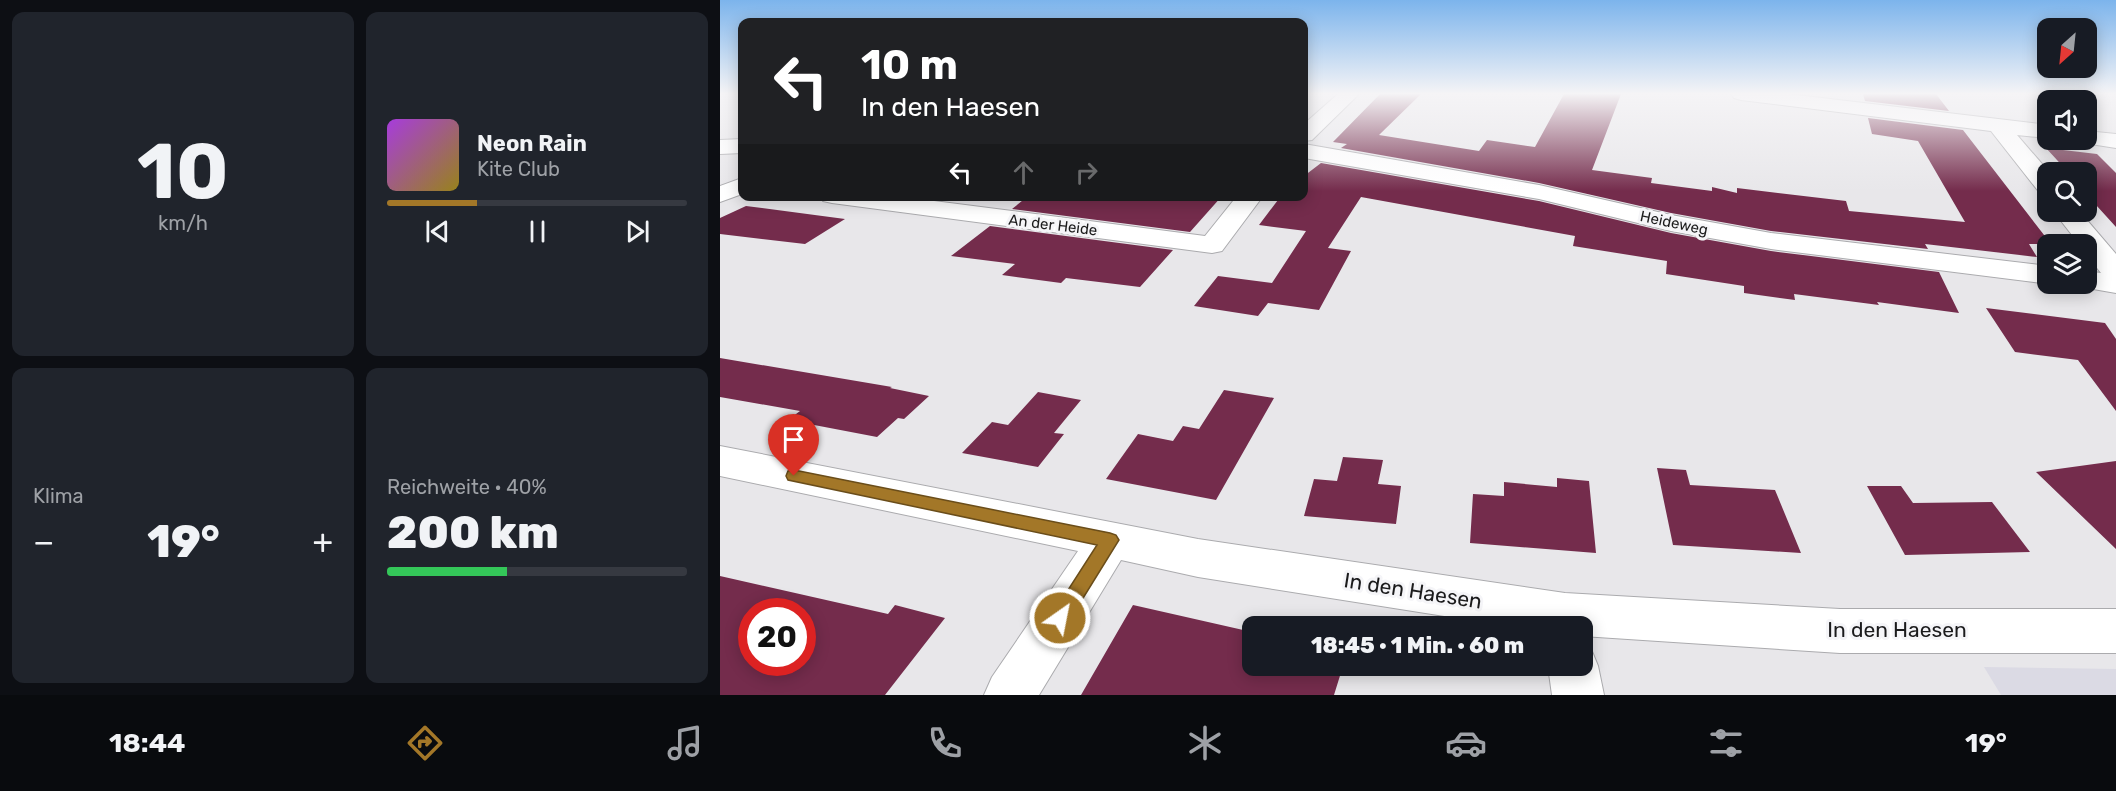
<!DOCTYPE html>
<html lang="de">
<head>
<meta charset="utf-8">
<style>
	body { margin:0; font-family:Rubik,sans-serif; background:#20242c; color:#f1f3f6; height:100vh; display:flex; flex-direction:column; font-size:22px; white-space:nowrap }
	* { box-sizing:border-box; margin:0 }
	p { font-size:20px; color:#9ea1a6 }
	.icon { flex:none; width:33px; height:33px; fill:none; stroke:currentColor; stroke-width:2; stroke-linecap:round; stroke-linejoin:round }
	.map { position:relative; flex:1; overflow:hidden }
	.panel { display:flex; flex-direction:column; gap:12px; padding:12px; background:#0d0f14; width:720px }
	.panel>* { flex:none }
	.hud { position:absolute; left:18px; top:18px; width:570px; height:183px; border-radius:12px; box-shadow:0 3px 15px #0003; background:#202124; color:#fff; overflow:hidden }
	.needle { width:39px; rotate:207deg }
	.buttons { position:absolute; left:1317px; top:18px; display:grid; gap:12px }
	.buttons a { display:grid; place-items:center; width:60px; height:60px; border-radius:12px; background:#171b24; box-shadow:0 3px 15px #0003; font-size:30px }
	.speed { position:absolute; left:18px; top:598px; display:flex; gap:12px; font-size:30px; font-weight:700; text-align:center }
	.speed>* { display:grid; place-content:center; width:78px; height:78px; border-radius:50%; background:#171b24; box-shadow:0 3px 15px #0003; line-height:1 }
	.speed .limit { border:9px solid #d22; background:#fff; color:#111 }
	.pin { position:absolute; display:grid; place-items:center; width:51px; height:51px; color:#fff; margin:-62px -26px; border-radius:50% 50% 50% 0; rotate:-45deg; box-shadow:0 0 6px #0007 }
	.pin .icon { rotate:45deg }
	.me { position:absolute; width:66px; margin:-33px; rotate:33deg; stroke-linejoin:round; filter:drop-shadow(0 0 4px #0008) }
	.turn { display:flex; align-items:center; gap:21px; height:126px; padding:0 24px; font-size:27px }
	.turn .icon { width:78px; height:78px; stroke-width:2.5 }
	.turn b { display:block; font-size:42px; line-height:51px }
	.lanes { display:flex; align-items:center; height:57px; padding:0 24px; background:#0003; justify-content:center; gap:30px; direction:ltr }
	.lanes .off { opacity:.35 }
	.big { font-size:45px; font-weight:800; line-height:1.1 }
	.panel .tile { flex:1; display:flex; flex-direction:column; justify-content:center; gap:9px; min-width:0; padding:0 21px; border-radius:12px; background:#20242c }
	.panel .dial { align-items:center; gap:0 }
	.dial b { font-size:78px; line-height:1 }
	.song { display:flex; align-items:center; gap:18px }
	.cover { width:72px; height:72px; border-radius:9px; background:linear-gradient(135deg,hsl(280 70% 55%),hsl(50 70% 35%)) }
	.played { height:6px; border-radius:3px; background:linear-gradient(90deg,#a37728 30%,#363941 30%) }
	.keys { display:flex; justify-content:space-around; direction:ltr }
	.heat { display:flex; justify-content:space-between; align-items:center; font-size:33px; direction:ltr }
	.charge { height:9px; border-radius:4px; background:linear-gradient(90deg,#34c759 40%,#363941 0) }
	.panel .tiles { flex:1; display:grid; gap:12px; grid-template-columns:repeat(2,1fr) }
	.trip { position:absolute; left:522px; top:616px; width:351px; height:60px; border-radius:12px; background:#171b24; box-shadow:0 3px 15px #0003; font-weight:800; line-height:60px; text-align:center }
	.menu { display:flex; height:96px; justify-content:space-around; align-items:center; background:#090b0e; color:#9ea1a6 }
	.menu .icon { width:42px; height:42px }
	.menu .current { color:#a37728 }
	.menu b { font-size:27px; color:#f1f3f6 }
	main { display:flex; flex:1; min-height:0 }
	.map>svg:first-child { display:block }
</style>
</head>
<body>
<main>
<section class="panel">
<div class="tiles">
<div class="tile dial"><b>10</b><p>km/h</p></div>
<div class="tile">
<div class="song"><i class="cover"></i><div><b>Neon Rain</b><p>Kite Club</p></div></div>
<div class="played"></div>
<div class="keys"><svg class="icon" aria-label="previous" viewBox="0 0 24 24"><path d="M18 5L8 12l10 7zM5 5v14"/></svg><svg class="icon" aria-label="pause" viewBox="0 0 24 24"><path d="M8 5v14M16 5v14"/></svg><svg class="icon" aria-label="next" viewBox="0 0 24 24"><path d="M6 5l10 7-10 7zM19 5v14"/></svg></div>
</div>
<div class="tile"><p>Klima</p>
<div class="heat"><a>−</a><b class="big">19°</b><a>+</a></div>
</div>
<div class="tile"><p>Reichweite · 40%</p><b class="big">200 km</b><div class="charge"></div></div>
</div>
</section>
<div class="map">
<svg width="1396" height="695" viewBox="0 0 1396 695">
	<rect width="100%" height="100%" fill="#e8e7ea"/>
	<path fill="#dbdae4" d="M 1264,667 L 1396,669 L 1396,695 L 1281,695 Z"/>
	<path fill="#742c4c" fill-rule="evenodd" d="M 660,94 L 701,94 L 659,135 L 759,151 L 767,140 L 815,147 L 844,94 L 901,94 L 872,170 L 932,178 L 931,183 L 992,191 L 992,187 L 1017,193 L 1017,188 L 1126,201 L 1129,211 L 1245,222 L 1198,141 L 1152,134 L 1148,118 L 1243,130 L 1331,244 L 1309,244 L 1317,257 L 1205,244 L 1208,249 L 1051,231 L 951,213 L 819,183 L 621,148 L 627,144 L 613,142 Z
		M 1143,94 L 1216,94 L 1229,111 L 1145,101 Z
		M 1326,148 L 1377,154 L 1396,173 L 1396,227 L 1366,194 L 1366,172 L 1348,172 Z
		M 601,163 L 819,201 L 951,233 L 1051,251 L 1219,272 L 1239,313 L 1157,302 L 1159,305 L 1074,294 L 1075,300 L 1024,293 L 1024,286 L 946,274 L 947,261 L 853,246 L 855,236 L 641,197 L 608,248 L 631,251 L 599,310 L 548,303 L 538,316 L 474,306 L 498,276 L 552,283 L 586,231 L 539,225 L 561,196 L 584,196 L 584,176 Z
		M 308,196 L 502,196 L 470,232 L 292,209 Z
		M 26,206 L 125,219 L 85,244 L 0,234 L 0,218 Z
		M 270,226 L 453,250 L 420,287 L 346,278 L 341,283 L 282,275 L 295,264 L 231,256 Z
		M 1266,308 L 1385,323 L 1396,339 L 1396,411 L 1358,360 L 1295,352 Z
		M 0,358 L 172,387 L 170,388 L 209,396 L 184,419 L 178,418 L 157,437 L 68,420 L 80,411 L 0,397 Z
		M 504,390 L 554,398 L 496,500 L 386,479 L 418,434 L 453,441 L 463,426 L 479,429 Z
		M 318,392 L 361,400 L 334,433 L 344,434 L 318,467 L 242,453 L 272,422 L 288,425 Z
		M 623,457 L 663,460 L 658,484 L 681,486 L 676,524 L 584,516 L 594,479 L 617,481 Z
		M 1396,461 L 1396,549 L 1316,472 Z
		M 937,468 L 966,470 L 970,485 L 1055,490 L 1081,553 L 953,545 Z
		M 837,478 L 869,481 L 876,553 L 750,543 L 753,494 L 784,496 L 784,482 L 837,487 Z
		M 1147,486 L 1181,486 L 1193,503 L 1272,502 L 1310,552 L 1185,555 Z
		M 0,576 L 168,614 L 175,605 L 225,618 L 165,695 L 0,695 ZM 32,612 L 82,612 L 82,663 L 32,663 Z
		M 413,605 L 532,632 L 532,666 L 623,666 L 614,695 L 361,695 Z"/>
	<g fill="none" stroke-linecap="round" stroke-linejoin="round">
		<g stroke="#ababae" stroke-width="2">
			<path id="minor" d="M 618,94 L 639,94 L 592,140 L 584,141 L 584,124 Z
				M 1011,94 L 1068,94 L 1328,125 L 1328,138 L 1297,135 L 1329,172 L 1328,194 L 1319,192 L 1271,131 L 1021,100 L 1014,98 Z
				M 1366,131 L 1396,134 L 1396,148 L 1358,142 L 1357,140 L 1366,140 Z
				M 22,139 L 22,153 L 0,154 L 0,140 Z
				M 584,144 L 819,185 L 951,215 L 1051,233 L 1328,266 L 1329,284 L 1051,249 L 951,231 L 819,199 L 584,158 Z
				M 22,178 L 22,194 L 0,202 L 0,186 Z
				M 100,196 L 175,196 L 485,236 L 517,196 L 543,196 L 502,251 L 492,253 L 112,203 L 103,201 Z
				M 1334,212 L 1360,212 L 1396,254 L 1396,293 L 1356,286 L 1354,284 L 1366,284 L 1366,271 L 1381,273 L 1366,254 L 1366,244 L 1359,244 Z
				M 0,446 L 478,539 L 845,593 L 1120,609 L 1396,609 L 1396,653 L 1120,653 L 862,636 L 862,627 L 794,627 L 478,577 L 401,560 L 319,695 L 264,695 L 272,677 L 358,551 L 0,476 Z
				M 862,646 L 871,649 L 878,666 L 884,695 L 832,695 L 828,666 L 862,666 Z"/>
		</g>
		<use href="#minor" fill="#fff" fill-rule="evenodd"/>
	</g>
	<linearGradient id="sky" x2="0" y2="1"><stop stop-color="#7cb4ec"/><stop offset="0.49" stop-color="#f5f4f6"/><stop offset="1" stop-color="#f5f4f6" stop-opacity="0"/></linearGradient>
	<rect width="1396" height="191" fill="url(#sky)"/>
	<path fill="#a37728" stroke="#6a4d1a" stroke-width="1.5" d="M 74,470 L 390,533 L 396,535 L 399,540 L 347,624 L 340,626 L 333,624 L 330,618 L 377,545 L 68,480 L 66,476 L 68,471 Z"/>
	<g text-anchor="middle" stroke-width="6" stroke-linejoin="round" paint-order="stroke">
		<g font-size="15" fill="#1b1b1c" stroke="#f5f5f8">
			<text transform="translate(954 223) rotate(12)" y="5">Heideweg</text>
			<text transform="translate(333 225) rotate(7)" y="5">An der Heide</text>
		</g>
		<g font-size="21" fill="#1b1b1c" stroke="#f5f5f8">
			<text transform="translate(693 591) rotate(9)" y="7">In den Haesen</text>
			<text x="1177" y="637">In den Haesen</text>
		</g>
	</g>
</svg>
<div class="buttons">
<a><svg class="needle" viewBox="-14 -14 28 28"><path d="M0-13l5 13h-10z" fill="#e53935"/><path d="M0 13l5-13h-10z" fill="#9ea1a6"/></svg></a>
<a><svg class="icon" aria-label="sound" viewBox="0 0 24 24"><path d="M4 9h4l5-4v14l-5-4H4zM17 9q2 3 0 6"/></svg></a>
<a><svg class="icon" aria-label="search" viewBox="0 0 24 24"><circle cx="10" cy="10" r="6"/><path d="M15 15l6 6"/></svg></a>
<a><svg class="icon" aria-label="layers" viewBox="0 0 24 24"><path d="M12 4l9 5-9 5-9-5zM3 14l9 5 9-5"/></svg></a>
</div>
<div class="speed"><div class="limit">20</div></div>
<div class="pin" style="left:74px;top:476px;background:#d93025"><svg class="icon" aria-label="arrive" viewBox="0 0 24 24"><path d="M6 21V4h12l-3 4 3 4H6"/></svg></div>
<svg class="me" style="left:340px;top:618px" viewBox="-20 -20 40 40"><circle r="17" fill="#a37728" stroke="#fff" stroke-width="3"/><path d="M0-11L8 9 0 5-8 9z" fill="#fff"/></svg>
<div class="trip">18:45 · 1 Min. · 60 m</div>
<div class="hud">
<div class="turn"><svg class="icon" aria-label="left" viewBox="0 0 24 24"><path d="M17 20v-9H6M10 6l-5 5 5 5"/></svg><div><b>10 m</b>In den Haesen</div></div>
<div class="lanes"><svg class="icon" aria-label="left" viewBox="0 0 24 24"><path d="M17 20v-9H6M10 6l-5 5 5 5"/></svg><svg class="icon off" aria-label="ahead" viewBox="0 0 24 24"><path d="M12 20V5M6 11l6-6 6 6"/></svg><svg class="icon off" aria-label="right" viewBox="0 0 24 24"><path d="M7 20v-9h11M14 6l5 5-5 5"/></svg></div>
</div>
</div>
</main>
<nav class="menu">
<b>18:44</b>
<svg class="icon current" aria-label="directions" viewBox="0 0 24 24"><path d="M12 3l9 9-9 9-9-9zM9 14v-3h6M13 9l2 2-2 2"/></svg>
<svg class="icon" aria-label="music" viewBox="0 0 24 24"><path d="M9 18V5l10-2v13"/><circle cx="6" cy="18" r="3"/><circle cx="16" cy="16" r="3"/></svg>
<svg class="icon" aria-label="phone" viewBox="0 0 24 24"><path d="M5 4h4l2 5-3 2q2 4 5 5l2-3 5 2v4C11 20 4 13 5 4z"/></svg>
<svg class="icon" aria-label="climate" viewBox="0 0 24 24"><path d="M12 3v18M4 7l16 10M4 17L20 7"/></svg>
<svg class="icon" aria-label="car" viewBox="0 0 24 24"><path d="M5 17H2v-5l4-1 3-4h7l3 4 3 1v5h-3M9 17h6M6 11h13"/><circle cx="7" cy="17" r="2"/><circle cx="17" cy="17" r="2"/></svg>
<svg class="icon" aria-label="filters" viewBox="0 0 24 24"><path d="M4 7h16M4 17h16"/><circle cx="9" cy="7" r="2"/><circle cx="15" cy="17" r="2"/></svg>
<b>19°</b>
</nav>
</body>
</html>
